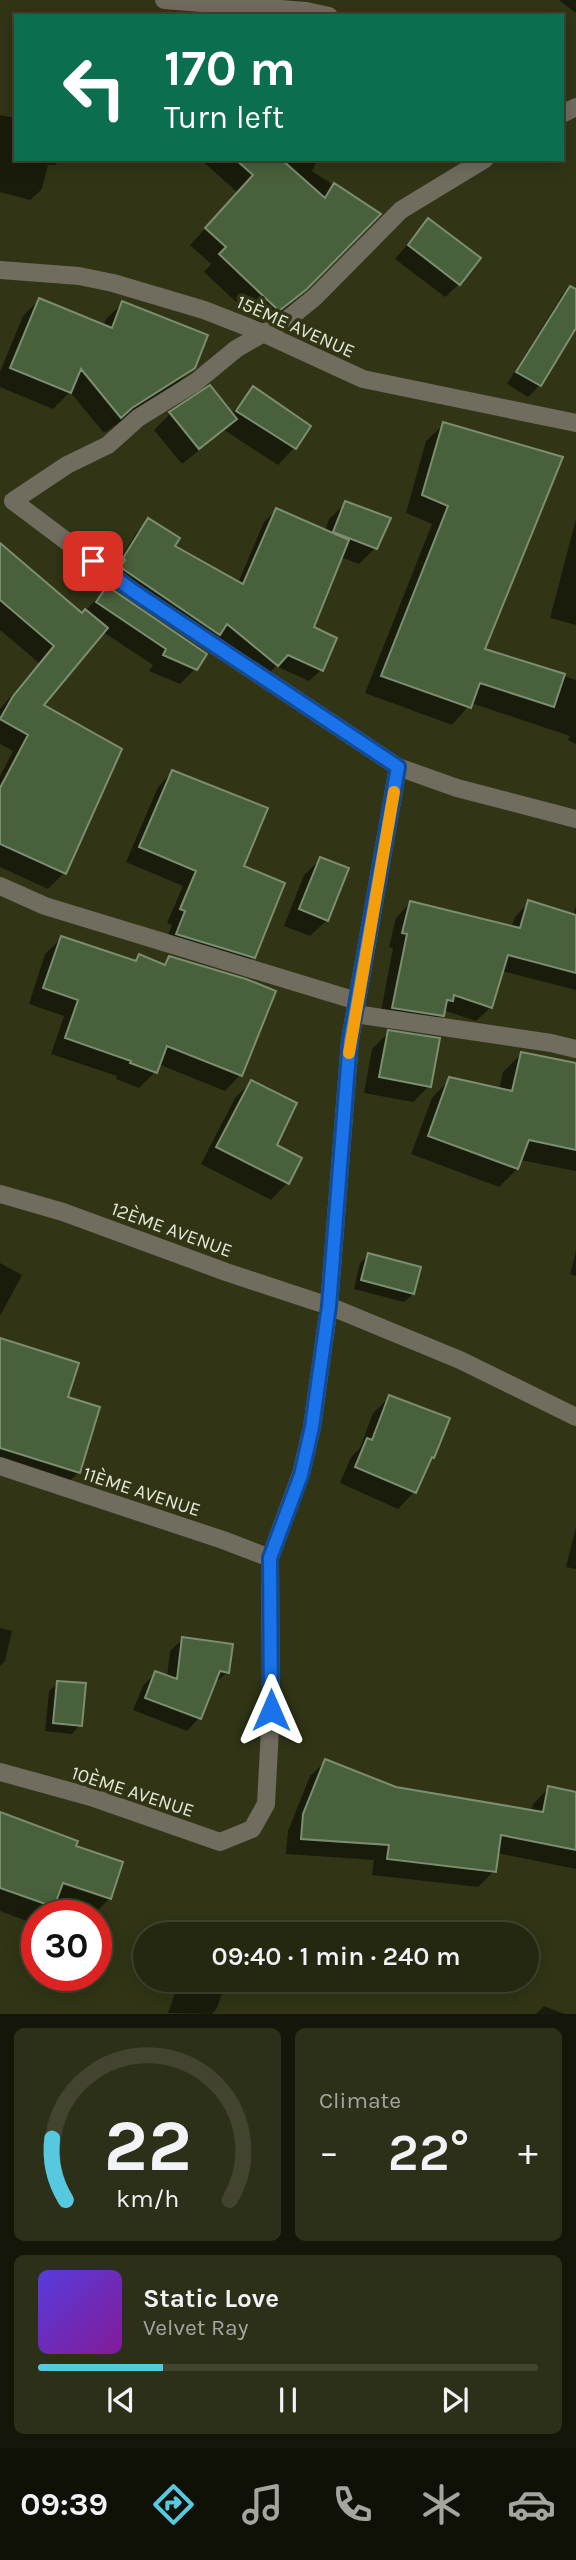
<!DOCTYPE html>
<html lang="en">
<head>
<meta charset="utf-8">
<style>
	body { margin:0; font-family:Karla,sans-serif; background:#2d3019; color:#f1f3f6; height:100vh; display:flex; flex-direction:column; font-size:26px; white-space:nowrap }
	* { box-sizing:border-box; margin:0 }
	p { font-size:23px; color:#a3a69f }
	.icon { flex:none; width:38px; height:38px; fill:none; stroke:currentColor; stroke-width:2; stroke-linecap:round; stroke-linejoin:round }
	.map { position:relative; height:2014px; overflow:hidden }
	.details { display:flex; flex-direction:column; gap:14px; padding:14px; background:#141609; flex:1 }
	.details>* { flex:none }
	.hud { position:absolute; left:14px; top:14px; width:550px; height:147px; border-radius:0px; box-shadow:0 4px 18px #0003,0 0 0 2px #424430; background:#0b6e4f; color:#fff; overflow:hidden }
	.speed { position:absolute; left:21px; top:1900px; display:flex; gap:14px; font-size:35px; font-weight:700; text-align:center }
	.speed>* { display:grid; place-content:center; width:91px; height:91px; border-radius:50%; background:#252810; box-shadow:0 4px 18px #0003,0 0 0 2px #424430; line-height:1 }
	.speed .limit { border:10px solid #d22; background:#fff; color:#111 }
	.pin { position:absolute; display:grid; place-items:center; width:60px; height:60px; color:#fff; margin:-30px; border-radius:14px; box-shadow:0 4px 10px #0006 }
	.me { position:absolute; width:77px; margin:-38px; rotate:0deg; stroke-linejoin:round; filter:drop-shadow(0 0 5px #0008) }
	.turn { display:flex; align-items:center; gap:24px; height:147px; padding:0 35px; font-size:32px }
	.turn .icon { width:91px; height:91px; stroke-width:2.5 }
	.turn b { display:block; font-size:49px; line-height:60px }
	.big { font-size:52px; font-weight:600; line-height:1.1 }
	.details .tile { flex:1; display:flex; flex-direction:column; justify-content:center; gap:10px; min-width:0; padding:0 24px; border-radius:10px; background:#2d3019 }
	.details .dial { align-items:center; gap:0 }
	.dial svg { height:182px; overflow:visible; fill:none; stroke:#424430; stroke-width:7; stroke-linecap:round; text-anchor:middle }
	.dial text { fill:#f1f3f6; stroke:none }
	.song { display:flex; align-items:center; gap:21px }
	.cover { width:84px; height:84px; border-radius:10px; background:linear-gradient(135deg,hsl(250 70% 55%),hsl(290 70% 35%)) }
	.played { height:7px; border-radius:4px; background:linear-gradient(90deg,#56c9e1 25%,#424430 25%) }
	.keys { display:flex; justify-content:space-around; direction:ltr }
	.heat { display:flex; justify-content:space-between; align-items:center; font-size:38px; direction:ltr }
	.details .tiles { flex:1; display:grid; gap:14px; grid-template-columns:1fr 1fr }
	.tile:last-child { grid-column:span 2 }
	.trip { position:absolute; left:133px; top:1922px; width:406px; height:70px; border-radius:35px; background:#252810; box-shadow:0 4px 18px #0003,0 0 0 2px #424430; font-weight:600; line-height:70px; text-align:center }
	.tabs { display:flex; height:112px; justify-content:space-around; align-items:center; background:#0f1006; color:#a3a69f }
	.tabs .icon { width:49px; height:49px }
	.tabs .current { color:#56c9e1 }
	.tabs b { font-size:32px; color:#f1f3f6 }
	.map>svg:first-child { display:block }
</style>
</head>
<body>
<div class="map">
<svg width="576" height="2014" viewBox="0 0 576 2014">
	<rect width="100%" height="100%" fill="#313516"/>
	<path fill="#0007" d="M 559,0 L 576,0 L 576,13 Z
		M 0,115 L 16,118 L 16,159 L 61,159 L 55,165 L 48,165 L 42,189 L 30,200 L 0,192 Z
		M 200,159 L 318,159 L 312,171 L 378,214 L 289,305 L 262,326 L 204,272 L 211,264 L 190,245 L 238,193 Z
		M 428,220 L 459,284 L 445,297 L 395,259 Z
		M 571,286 L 576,289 L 576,326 L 536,389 L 528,397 L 507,384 L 562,295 Z
		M 39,300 L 103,327 L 106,319 L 123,303 L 194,367 L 177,384 L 104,433 L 70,392 L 53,409 L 0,387 L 0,372 L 23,316 Z
		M 253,389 L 309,426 L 294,448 L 278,465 L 224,430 L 182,464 L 154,430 L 171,413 L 231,414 Z
		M 444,424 L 483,650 L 576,680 L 576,744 L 568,740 L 570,736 L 471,703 L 452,725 L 365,693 L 432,524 L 406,513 L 426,441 Z
		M 346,503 L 375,548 L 359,564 L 340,557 L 311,628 L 321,670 L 309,681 L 276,666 L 265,677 L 112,571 L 137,532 L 149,521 L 172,547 L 238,583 L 264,522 L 276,510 L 325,531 L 329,519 Z
		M 576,519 L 576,625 L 550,618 Z
		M 0,569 L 81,615 L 107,588 L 195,669 L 180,684 L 149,671 L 153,665 L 103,632 L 41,705 L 64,873 L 48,889 L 0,867 L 0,776 L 13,751 L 0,744 L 0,709 L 39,663 L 0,630 Z
		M 172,772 L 242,867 L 253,957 L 239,971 L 163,948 L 172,925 L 167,923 L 183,886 L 126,862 L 158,787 Z
		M 321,859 L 327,920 L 310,936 L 284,926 L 304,875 Z
		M 529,902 L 573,916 L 576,906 L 576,990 L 502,971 L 491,1007 L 476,1021 L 443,1010 L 442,1015 L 428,1029 L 379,1022 L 393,948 L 389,947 L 396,918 L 410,903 L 511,928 L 515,917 Z
		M 61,938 L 134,962 L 140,956 L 162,965 L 169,958 L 240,1075 L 225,1091 L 158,1064 L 155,1072 L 139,1088 L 116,1079 L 117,1076 L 51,1054 L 64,1016 L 29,1004 L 45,954 Z
		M 389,1032 L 429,1086 L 413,1102 L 364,1093 L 372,1049 Z
		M 521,1054 L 576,1065 L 576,1171 L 520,1160 L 517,1169 L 499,1187 L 411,1154 L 432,1098 L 450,1079 L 499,1090 L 503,1072 Z
		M 251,1082 L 274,1146 L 300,1158 L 287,1183 L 271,1200 L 201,1164 L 235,1098 Z
		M 576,1251 L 576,1276 L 570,1274 Z
		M 369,1255 L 413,1294 L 404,1302 L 354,1289 L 360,1263 Z
		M 0,1263 L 22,1275 L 0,1316 Z
		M 0,1340 L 66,1398 L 79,1472 L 62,1488 L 0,1469 Z
		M 390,1397 L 447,1419 L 432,1457 L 428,1462 L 414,1492 L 398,1509 L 340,1483 L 351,1457 L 360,1448 L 373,1413 Z
		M 576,1527 L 576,1569 L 566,1567 Z
		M 0,1628 L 12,1631 L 5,1661 L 0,1666 Z
		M 183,1639 L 228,1672 L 213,1684 L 199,1718 L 187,1731 L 133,1710 L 143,1686 L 155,1673 L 167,1677 L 170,1651 Z
		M 58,1683 L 80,1725 L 72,1734 L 45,1731 L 49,1691 Z
		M 326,1761 L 395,1789 L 531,1812 L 533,1804 L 549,1788 L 576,1793 L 576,1869 L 497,1853 L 494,1871 L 478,1887 L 372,1875 L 374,1860 L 286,1854 L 288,1831 L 310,1776 Z
		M 0,1813 L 73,1847 L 110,1898 L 92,1916 L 54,1903 L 42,1916 L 37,1916 L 35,1924 L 0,1911 Z
		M 180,1979 L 227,1979 L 217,2008 L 212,2014 L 168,2013 Z
		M 544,2006 L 564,2014 L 536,2014 Z"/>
	<path fill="#49603c" stroke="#7b8e71" stroke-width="2" d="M 235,159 L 281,159 L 325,198 L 334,183 L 381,214 L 307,289 L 279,311 L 219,254 L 226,247 L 205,228 L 253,175 Z
		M 428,218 L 481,258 L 460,285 L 408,245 Z
		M 570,286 L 576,289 L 576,328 L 541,386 L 516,372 Z
		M 39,298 L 112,328 L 122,301 L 208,335 L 195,368 L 132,408 L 121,418 L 81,369 L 71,393 L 10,368 Z
		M 210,385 L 237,419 L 199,449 L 169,412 Z
		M 253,386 L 311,426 L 296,449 L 236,411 Z
		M 443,422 L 563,457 L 485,649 L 565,674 L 554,707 L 480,683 L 471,708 L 381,676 L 448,506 L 422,495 Z
		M 345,501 L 391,518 L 377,549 L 333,532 Z
		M 276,508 L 349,540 L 314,627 L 337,638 L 323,671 L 288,655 L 278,666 L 227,624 L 220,635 L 120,567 L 125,560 L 123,558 L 148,518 L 180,538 L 175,546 L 243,584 Z
		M 0,543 L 82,613 L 85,609 L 108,628 L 44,705 L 122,749 L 66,874 L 0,844 L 0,788 L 28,735 L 0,719 L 13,696 L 54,646 L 0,600 Z
		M 107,586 L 207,654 L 197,670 L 163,655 L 166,649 L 96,602 Z
		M 172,770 L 268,808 L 244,866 L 285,883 L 255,958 L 176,934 L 185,911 L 180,909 L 196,871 L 139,847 Z
		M 320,857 L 349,868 L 328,921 L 299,909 Z
		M 528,900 L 576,915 L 576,973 L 508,955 L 492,1008 L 454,995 L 453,1001 L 447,1000 L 444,1016 L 392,1008 L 407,934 L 402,933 L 410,901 L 520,928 Z
		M 61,936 L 136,961 L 139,954 L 165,965 L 169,956 L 246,979 L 276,991 L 242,1076 L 167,1046 L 157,1073 L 130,1063 L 131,1061 L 65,1038 L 78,1000 L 43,988 Z
		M 388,1030 L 440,1038 L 431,1087 L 379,1077 Z
		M 521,1052 L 576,1063 L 576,1150 L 529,1140 L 518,1169 L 428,1136 L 449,1077 L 512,1091 Z
		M 251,1080 L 297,1103 L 277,1145 L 302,1158 L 289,1184 L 216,1147 Z
		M 368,1253 L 421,1267 L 414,1294 L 361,1280 Z
		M 0,1338 L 79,1363 L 68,1397 L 100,1407 L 80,1473 L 0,1448 Z
		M 389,1395 L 450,1418 L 434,1458 L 432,1457 L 416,1493 L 355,1467 L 367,1438 L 372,1440 Z
		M 182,1637 L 233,1644 L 229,1673 L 220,1671 L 201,1719 L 145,1698 L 155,1671 L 177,1679 Z
		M 57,1681 L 86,1683 L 82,1726 L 53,1723 Z
		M 325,1759 L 396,1787 L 543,1812 L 548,1786 L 576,1792 L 576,1850 L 501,1835 L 496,1872 L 387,1859 L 389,1845 L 301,1839 L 303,1814 Z
		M 0,1812 L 78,1841 L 76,1846 L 123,1862 L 111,1899 L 63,1883 L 54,1907 L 0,1888 Z"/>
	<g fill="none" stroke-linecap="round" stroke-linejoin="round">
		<path stroke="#706c5e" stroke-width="18" d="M 164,0 L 306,11 L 329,16
			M 562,114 L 576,107
			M 485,159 L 401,210 L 315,297 L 288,319 L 236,349 L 196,382 L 138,418 L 108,445 L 67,465 L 13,501 L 133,591 L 398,767 L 457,788 L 576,819
			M 0,270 L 79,276 L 113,283 L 204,310 L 263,333 L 363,379 L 576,423
			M 0,886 L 45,906 L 357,1001
			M 355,1014 L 551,1043 L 576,1049
			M 0,1194 L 63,1212 L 226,1272 L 329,1306 L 460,1360 L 576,1417
			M 0,1466 L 223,1540 L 270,1558
			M 0,1772 L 91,1797 L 220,1842 L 252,1829 L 266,1804 L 271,1710 L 270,1558 L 301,1474 L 312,1427 L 329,1306 L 350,1040 L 398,767"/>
	</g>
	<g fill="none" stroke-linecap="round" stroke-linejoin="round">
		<g stroke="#114b97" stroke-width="18">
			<path id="route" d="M 93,561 L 133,591 L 398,767 L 350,1040 L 329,1306 L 312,1427 L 301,1475 L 270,1558 L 271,1710"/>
		</g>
		<use href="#route" stroke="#1a73e8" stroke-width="12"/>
		<path stroke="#f59e0b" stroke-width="12" d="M 349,1053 L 394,792"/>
	</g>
	<g text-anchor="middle" stroke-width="7" stroke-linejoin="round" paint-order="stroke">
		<g font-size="19" fill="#e4e7d5" stroke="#313516">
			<text transform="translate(296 326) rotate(24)" y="7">15ÈME AVENUE</text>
			<text transform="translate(172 1229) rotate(20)" y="7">12ÈME AVENUE</text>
			<text transform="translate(142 1491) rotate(18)" y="7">11ÈME AVENUE</text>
			<text transform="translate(133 1791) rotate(18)" y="7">10ÈME AVENUE</text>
		</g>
	</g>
</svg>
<div class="speed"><div class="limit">30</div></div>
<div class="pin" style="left:93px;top:561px;background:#d93025"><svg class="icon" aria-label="arrive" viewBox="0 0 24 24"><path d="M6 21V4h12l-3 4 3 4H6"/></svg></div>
<svg class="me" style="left:271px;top:1710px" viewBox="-20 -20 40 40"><path d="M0-17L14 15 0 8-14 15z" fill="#1a73e8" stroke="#fff" stroke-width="4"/></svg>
<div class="trip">09:40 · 1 min · 240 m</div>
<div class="hud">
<div class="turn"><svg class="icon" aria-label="left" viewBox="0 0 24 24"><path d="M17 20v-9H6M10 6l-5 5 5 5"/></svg><div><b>170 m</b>Turn left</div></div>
</div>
</div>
<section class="details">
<div class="tiles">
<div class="tile dial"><svg viewBox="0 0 100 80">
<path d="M14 69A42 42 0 1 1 86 69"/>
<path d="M14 69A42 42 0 0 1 8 42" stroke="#56c9e1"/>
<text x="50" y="56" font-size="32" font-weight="700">22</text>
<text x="50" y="72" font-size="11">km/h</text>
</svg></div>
<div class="tile"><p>Climate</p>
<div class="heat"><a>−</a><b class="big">22°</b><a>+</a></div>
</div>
<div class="tile">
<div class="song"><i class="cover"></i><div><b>Static Love</b><p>Velvet Ray</p></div></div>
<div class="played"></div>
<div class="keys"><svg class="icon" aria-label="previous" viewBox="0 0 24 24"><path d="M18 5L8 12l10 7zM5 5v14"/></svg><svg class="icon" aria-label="pause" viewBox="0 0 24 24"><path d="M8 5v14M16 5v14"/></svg><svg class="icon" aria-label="next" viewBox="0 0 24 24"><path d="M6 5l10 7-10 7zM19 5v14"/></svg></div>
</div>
</div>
</section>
<nav class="tabs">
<b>09:39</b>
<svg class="icon current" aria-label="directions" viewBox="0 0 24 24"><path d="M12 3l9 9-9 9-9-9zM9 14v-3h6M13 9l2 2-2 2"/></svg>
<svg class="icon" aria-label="music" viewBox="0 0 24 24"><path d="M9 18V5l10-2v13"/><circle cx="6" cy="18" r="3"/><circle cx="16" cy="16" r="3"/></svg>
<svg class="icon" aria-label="phone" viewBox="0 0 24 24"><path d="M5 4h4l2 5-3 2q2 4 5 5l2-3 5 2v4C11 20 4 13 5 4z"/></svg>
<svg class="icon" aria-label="climate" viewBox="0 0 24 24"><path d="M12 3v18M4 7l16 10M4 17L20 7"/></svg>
<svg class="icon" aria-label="car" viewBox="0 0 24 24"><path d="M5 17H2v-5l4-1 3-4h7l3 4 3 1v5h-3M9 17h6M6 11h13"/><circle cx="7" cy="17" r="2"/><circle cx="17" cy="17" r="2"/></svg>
</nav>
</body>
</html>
